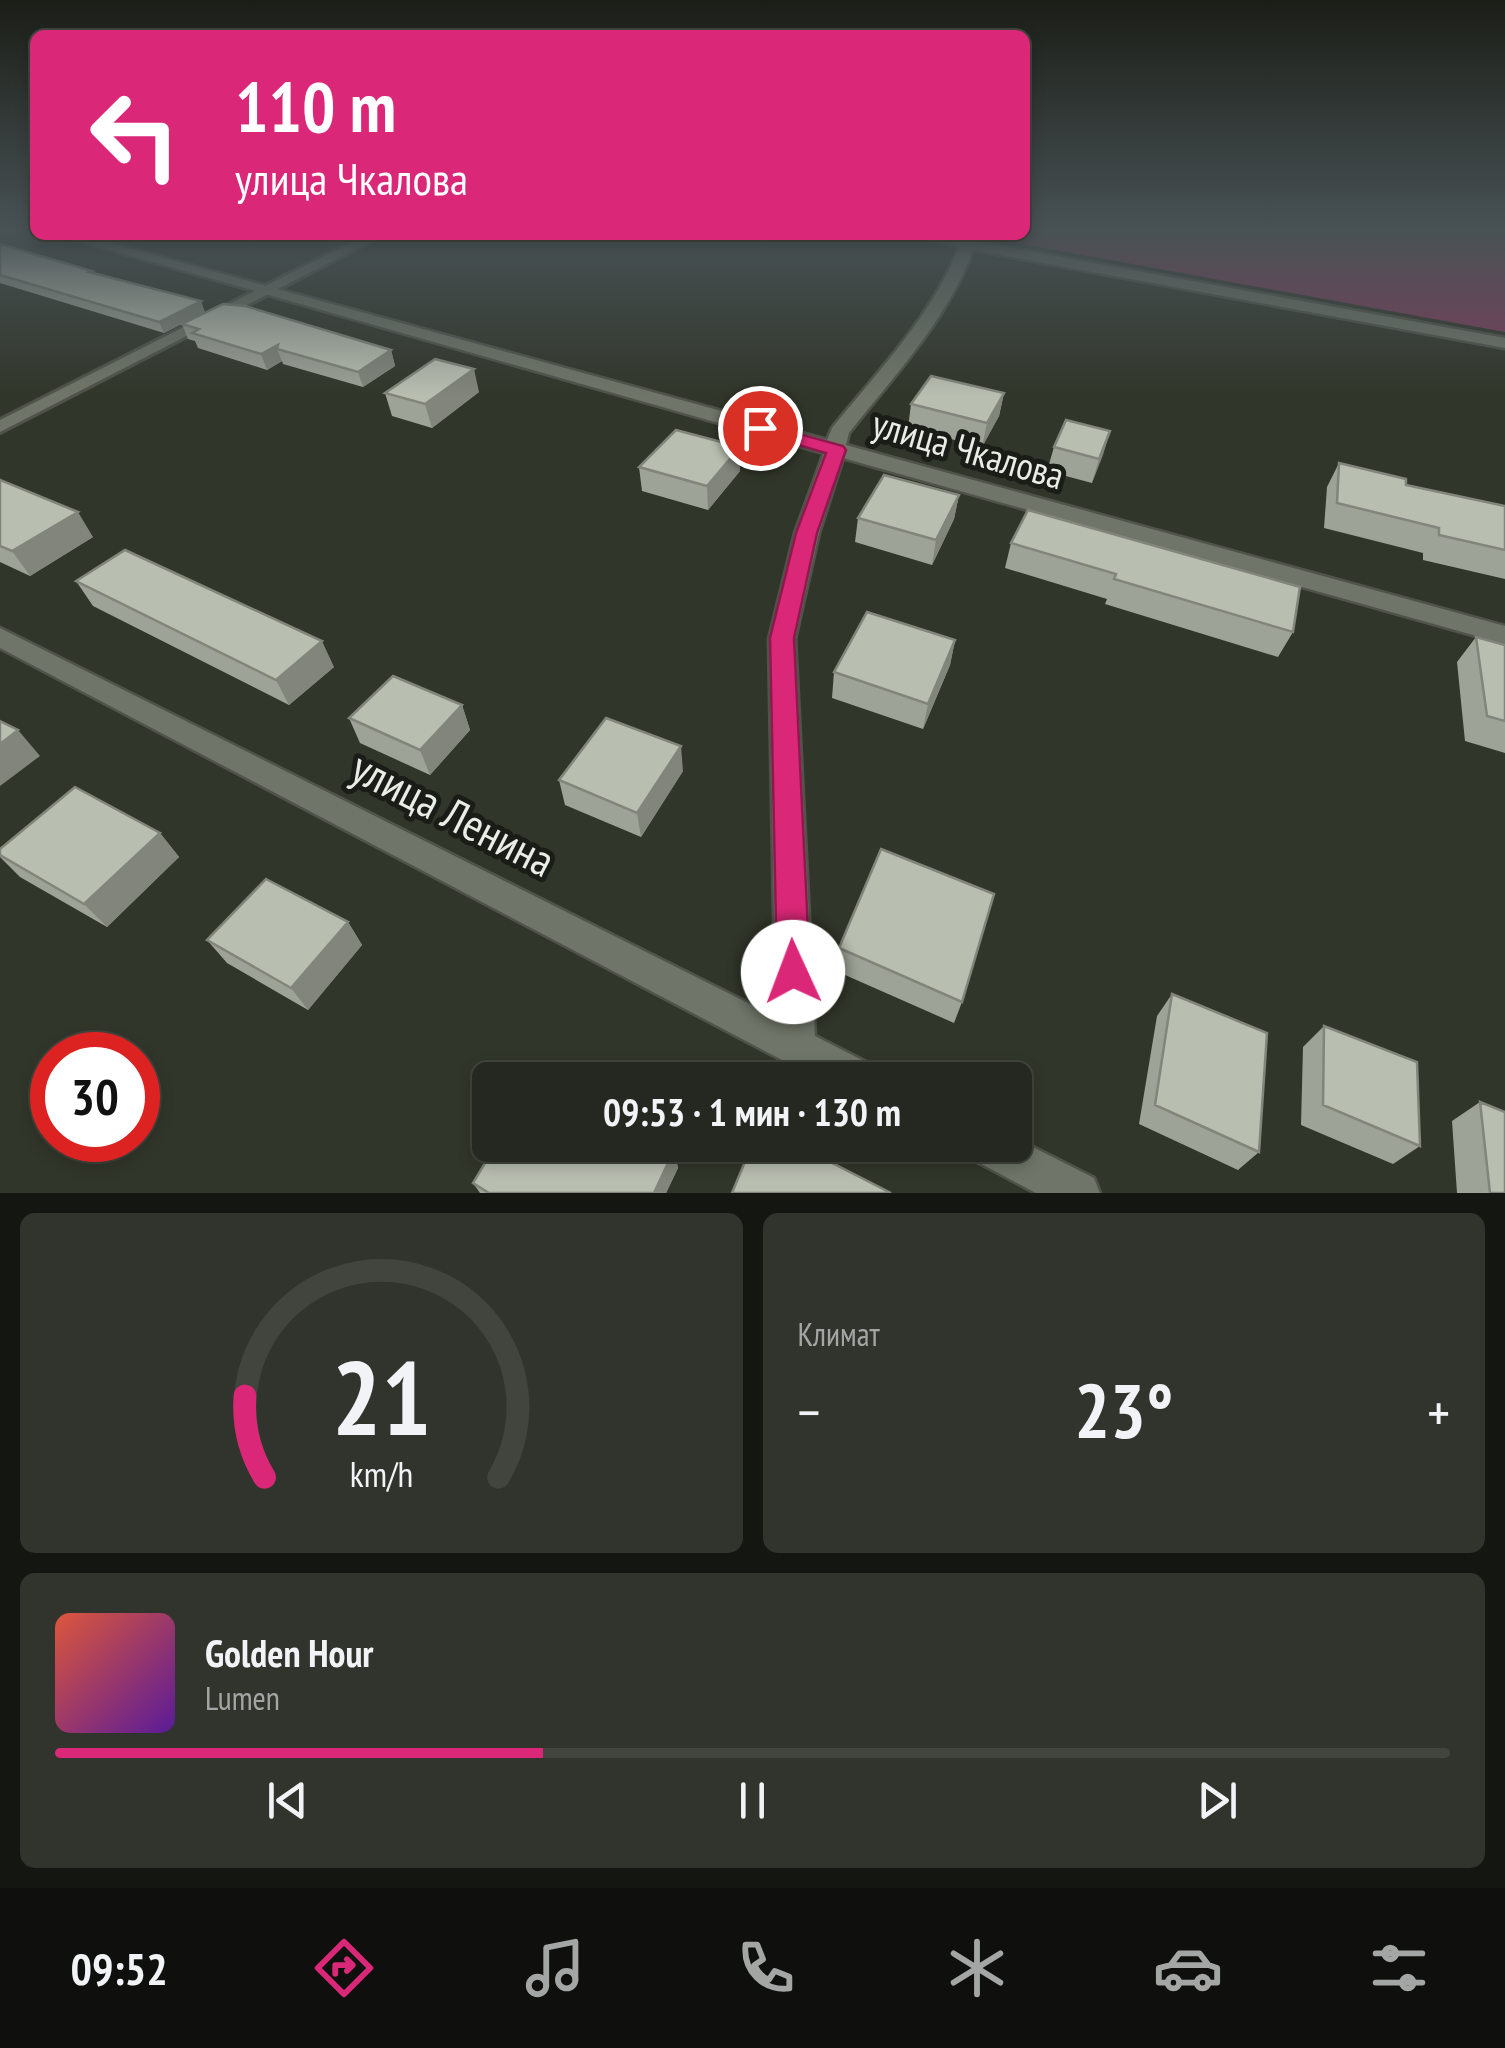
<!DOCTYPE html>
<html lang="ru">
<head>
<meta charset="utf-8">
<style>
	body { margin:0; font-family:"PT Sans Narrow",sans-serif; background:#31342d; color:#f1f3f6; height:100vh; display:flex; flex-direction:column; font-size:38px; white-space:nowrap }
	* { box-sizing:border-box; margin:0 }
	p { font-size:32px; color:#a3a6a5 }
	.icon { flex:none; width:55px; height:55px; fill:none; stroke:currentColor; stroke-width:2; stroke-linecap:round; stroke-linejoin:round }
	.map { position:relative; height:1193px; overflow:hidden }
	.sheet { display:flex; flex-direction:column; gap:20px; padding:20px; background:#141612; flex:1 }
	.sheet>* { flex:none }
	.banner { position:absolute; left:30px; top:30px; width:1000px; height:210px; border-radius:15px; box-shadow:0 5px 15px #0003,0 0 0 2px #42443e; background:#db2777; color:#fff; overflow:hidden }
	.speed { position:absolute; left:30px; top:1032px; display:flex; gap:20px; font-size:50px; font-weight:700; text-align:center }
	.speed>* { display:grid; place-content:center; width:130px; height:130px; border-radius:50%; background:#252820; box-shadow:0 5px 15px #0003,0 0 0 2px #42443e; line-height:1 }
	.speed .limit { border:15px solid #d22; background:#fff; color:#111 }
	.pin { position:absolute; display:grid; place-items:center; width:85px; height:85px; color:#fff; margin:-42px; border:5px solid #fff; border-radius:50%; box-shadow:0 2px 10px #0007 }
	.me { position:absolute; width:110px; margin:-55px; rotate:358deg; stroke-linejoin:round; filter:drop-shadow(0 0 8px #0008) }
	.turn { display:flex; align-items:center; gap:35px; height:210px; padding:0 40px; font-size:45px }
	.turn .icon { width:130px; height:130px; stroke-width:2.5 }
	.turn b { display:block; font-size:70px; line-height:85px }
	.big { font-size:75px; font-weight:600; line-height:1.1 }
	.sheet .widget { flex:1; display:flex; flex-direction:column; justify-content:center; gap:15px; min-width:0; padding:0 35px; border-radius:15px; background:#31342d }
	.sheet .dial { align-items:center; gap:0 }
	.dial svg { height:260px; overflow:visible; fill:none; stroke:#42443e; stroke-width:7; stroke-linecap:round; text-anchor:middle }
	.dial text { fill:#f1f3f6; stroke:none }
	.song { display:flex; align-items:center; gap:30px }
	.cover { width:120px; height:120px; border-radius:15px; background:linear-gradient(135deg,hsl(10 70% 55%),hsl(270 70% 35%)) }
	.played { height:10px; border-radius:5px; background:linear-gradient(90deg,#db2777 35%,#42443e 35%) }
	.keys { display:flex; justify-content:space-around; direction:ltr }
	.heat { display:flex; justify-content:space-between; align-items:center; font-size:55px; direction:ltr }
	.sheet .tiles { flex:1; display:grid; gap:20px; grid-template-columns:1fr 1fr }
	.widget:last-child { grid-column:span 2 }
	.trip { position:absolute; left:472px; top:1062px; width:560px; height:100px; border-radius:15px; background:#252820; box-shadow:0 5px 15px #0003,0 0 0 2px #42443e; font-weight:600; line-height:100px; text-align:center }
	.menu { display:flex; height:160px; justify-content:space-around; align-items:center; background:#0f100d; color:#a3a6a5 }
	.menu .icon { width:70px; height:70px }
	.menu .selected { color:#db2777 }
	.menu b { font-size:45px; color:#f1f3f6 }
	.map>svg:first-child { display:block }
</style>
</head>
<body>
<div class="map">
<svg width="1505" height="1193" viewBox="0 0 1505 1193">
	<rect width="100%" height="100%" fill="#31362a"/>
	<path fill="#7e3d5c" d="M 1025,229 L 1505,229 L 1505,332 L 974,235 L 1025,235 Z"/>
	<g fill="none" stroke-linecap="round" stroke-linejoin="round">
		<g stroke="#4f534a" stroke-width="6">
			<path id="service" d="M 366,235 L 383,235 L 0,432 L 0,420 Z"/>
		</g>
		<g stroke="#4f534a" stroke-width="5">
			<path id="minor" d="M 58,235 L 81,235 L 827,440 L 832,428 C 878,371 932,316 959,247 L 909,235 L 940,235 L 1505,338 L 1505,348 L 973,250 C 948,319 894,376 849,433 L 846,445 L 1505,626 L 1505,644 L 843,458 L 819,533 L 795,639 L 815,1036 L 874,1066 L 880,1080 L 820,1080 L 0,648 L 0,628 L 776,1017 L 769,639 L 795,533 L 824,453 Z
				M 1015,1138 L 1094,1178 L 1100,1193 L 1036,1193 L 972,1159 L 966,1145 L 1015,1145 Z"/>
		</g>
		<use href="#service" fill="#6f7568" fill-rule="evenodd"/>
		<use href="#minor" fill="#6f7568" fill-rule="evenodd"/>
	</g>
	<path fill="#9ea397" d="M 0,244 L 205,312 L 164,333 L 0,283 Z
		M 182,324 L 391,350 L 395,366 L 363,387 L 283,364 L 282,361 L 267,370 L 198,348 L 195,341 L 188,339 Z
		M 479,392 L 432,428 L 392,416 L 385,393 Z
		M 1004,393 L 999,416 L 982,447 L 908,428 L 911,404 Z
		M 1110,431 L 1092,483 L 1047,471 L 1054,447 Z
		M 740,447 L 740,471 L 708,510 L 642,491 L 639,467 Z
		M 1339,463 L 1406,485 L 1505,506 L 1505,579 L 1423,560 L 1423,553 L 1324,528 L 1327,487 Z
		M 0,480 L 93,537 L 30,576 L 0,562 Z
		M 959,495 L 954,519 L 932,565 L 855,542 L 858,518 Z
		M 1028,510 L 1293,632 L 1278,657 L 1105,604 L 1107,599 L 1005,568 L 1011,543 Z
		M 76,581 L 334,667 L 289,705 L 93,606 Z
		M 1476,637 L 1505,645 L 1505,753 L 1465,741 L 1457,662 Z
		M 955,640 L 950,665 L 923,729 L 832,698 L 834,672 Z
		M 462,705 L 470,730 L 430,775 L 360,743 L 349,718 Z
		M 683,771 L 641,837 L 565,805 L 559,780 Z
		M 160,833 L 179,857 L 107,927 L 20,877 L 0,857 L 0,849 Z
		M 348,922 L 362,945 L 308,1010 L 227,963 L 207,940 Z
		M 839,948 L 962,1002 L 954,1023 L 836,971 Z
		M 1172,994 L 1259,1152 L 1238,1170 L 1139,1124 L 1157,1016 Z
		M 1324,1026 L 1420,1146 L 1393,1164 L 1301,1125 L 1303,1047 Z
		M 1480,1102 L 1505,1193 L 1457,1193 L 1452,1121 Z
		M 674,1150 L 678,1168 L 666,1193 L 480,1193 L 473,1183 Z"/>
	<path fill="#81857b" d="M 201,301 L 205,312 L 164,333 L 159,322 Z
		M 278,345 L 277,349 L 282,361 L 267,370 L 261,354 Z
		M 391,350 L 395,366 L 363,387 L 358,372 Z
		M 474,369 L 479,392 L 432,428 L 425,404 Z
		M 1004,393 L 999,416 L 982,447 L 987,423 Z
		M 1110,431 L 1103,455 L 1092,483 L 1099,459 Z
		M 740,447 L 740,471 L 708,510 L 707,486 Z
		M 959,495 L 954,519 L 932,565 L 936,540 Z
		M 78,512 L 93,537 L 30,576 L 12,551 Z
		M 955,640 L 950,665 L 923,729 L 928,704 Z
		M 322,641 L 334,667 L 289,705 L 276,680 Z
		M 462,705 L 470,730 L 430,775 L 420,750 Z
		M 18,730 L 40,756 L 0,786 L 0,744 Z
		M 681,746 L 683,771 L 641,837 L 637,813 Z
		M 160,833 L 179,857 L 107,927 L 84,904 Z
		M 348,922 L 362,945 L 308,1010 L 291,988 Z
		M 674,1150 L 678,1168 L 666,1193 L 654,1193 Z"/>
	<path fill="#b8beb0" stroke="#81857b" stroke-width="2.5" d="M 0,244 L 92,271 L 89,272 L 201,301 L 159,322 L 0,275 Z
		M 223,304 L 245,306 L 391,350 L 358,372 L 277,349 L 278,345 L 261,354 L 192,333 L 199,329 L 182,324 Z
		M 435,359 L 474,369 L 425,404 L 385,393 Z
		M 931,376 L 1004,393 L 987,423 L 911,404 Z
		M 1066,420 L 1110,431 L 1099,459 L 1054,447 Z
		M 676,430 L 740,447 L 707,486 L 639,467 Z
		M 1339,463 L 1406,479 L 1406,485 L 1505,506 L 1505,550 L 1439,535 L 1439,528 L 1337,503 Z
		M 884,475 L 959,495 L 936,540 L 858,518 Z
		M 0,480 L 78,512 L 12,551 L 0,546 Z
		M 1028,510 L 1300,587 L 1293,632 L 1114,579 L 1116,574 L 1011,543 Z
		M 125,550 L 322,641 L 276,680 L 76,581 Z
		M 867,612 L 955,640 L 928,704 L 834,672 Z
		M 1476,637 L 1505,645 L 1505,721 L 1487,716 Z
		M 393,676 L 462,705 L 420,750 L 349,718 Z
		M 606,718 L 681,746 L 637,813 L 559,780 Z
		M 0,721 L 18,730 L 0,744 Z
		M 75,787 L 160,833 L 84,904 L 0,855 L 0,849 Z
		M 881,849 L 994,894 L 962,1002 L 839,948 Z
		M 266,879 L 348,922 L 291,988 L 207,940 Z
		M 1172,994 L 1267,1033 L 1259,1152 L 1155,1105 Z
		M 1324,1026 L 1417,1062 L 1420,1146 L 1323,1105 Z
		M 1480,1102 L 1505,1112 L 1505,1193 L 1490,1193 Z
		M 496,1145 L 665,1145 L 674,1150 L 654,1193 L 489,1193 L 473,1183 Z
		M 752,1145 L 797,1145 L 891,1193 L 732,1193 Z"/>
	<linearGradient id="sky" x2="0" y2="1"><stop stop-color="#1b1e17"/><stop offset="0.58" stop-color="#485255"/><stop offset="1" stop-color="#485255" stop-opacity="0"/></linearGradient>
	<rect width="1505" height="396" fill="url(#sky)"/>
	<path fill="#db2777" stroke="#8e194d" stroke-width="2.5" d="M 760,423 L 843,446 L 846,450 L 817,533 L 794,638 L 810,972 L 805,983 L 793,988 L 782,983 L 777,972 L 770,638 L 796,533 L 826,453 L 754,432 L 754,425 Z"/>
	<g text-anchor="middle" stroke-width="10" stroke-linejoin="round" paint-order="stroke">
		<g font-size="38" fill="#e9ede5" stroke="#1a1d17">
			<text transform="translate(968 450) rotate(16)" y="13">улица Чкалова</text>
		</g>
		<g font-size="45" fill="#e9ede5" stroke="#1a1d17">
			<text transform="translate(453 814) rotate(27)" y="16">улица Ленина</text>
		</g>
	</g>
</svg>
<div class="speed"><div class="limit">30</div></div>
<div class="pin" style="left:760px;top:428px;background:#d93025"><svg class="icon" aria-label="arrive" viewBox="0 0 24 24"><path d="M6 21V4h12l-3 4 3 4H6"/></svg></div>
<svg class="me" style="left:793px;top:972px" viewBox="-20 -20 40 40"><circle r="19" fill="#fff"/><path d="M0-13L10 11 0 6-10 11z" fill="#db2777"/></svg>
<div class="trip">09:53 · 1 мин · 130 m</div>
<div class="banner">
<div class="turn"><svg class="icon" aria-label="left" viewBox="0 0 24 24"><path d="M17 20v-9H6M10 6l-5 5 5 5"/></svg><div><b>110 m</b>улица Чкалова</div></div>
</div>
</div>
<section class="sheet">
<div class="tiles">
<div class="widget dial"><svg viewBox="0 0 100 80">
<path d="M14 69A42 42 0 1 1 86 69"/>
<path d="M14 69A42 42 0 0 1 8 44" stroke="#db2777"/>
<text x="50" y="56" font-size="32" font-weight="700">21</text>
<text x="50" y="72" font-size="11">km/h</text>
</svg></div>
<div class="widget"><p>Климат</p>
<div class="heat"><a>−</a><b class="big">23°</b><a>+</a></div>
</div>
<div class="widget">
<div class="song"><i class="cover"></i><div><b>Golden Hour</b><p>Lumen</p></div></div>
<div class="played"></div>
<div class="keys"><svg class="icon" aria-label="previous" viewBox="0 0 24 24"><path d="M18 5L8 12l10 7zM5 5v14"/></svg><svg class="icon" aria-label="pause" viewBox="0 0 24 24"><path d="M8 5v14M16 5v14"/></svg><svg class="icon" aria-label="next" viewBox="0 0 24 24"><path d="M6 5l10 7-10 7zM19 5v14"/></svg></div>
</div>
</div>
</section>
<nav class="menu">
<b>09:52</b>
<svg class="icon selected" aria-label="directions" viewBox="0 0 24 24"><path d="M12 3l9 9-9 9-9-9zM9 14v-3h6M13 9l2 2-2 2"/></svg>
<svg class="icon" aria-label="music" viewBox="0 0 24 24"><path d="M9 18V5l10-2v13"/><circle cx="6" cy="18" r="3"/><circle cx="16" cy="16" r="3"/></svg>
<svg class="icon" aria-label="phone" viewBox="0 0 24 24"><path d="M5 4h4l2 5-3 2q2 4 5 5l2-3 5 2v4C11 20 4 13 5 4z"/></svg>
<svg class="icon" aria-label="climate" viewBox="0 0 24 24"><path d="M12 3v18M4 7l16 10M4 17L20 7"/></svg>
<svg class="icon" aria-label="car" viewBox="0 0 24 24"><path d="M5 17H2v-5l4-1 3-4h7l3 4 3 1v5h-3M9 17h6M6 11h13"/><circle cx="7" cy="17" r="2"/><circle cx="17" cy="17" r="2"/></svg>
<svg class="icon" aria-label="filters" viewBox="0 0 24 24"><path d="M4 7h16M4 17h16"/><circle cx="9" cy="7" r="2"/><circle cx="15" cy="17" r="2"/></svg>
</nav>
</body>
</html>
